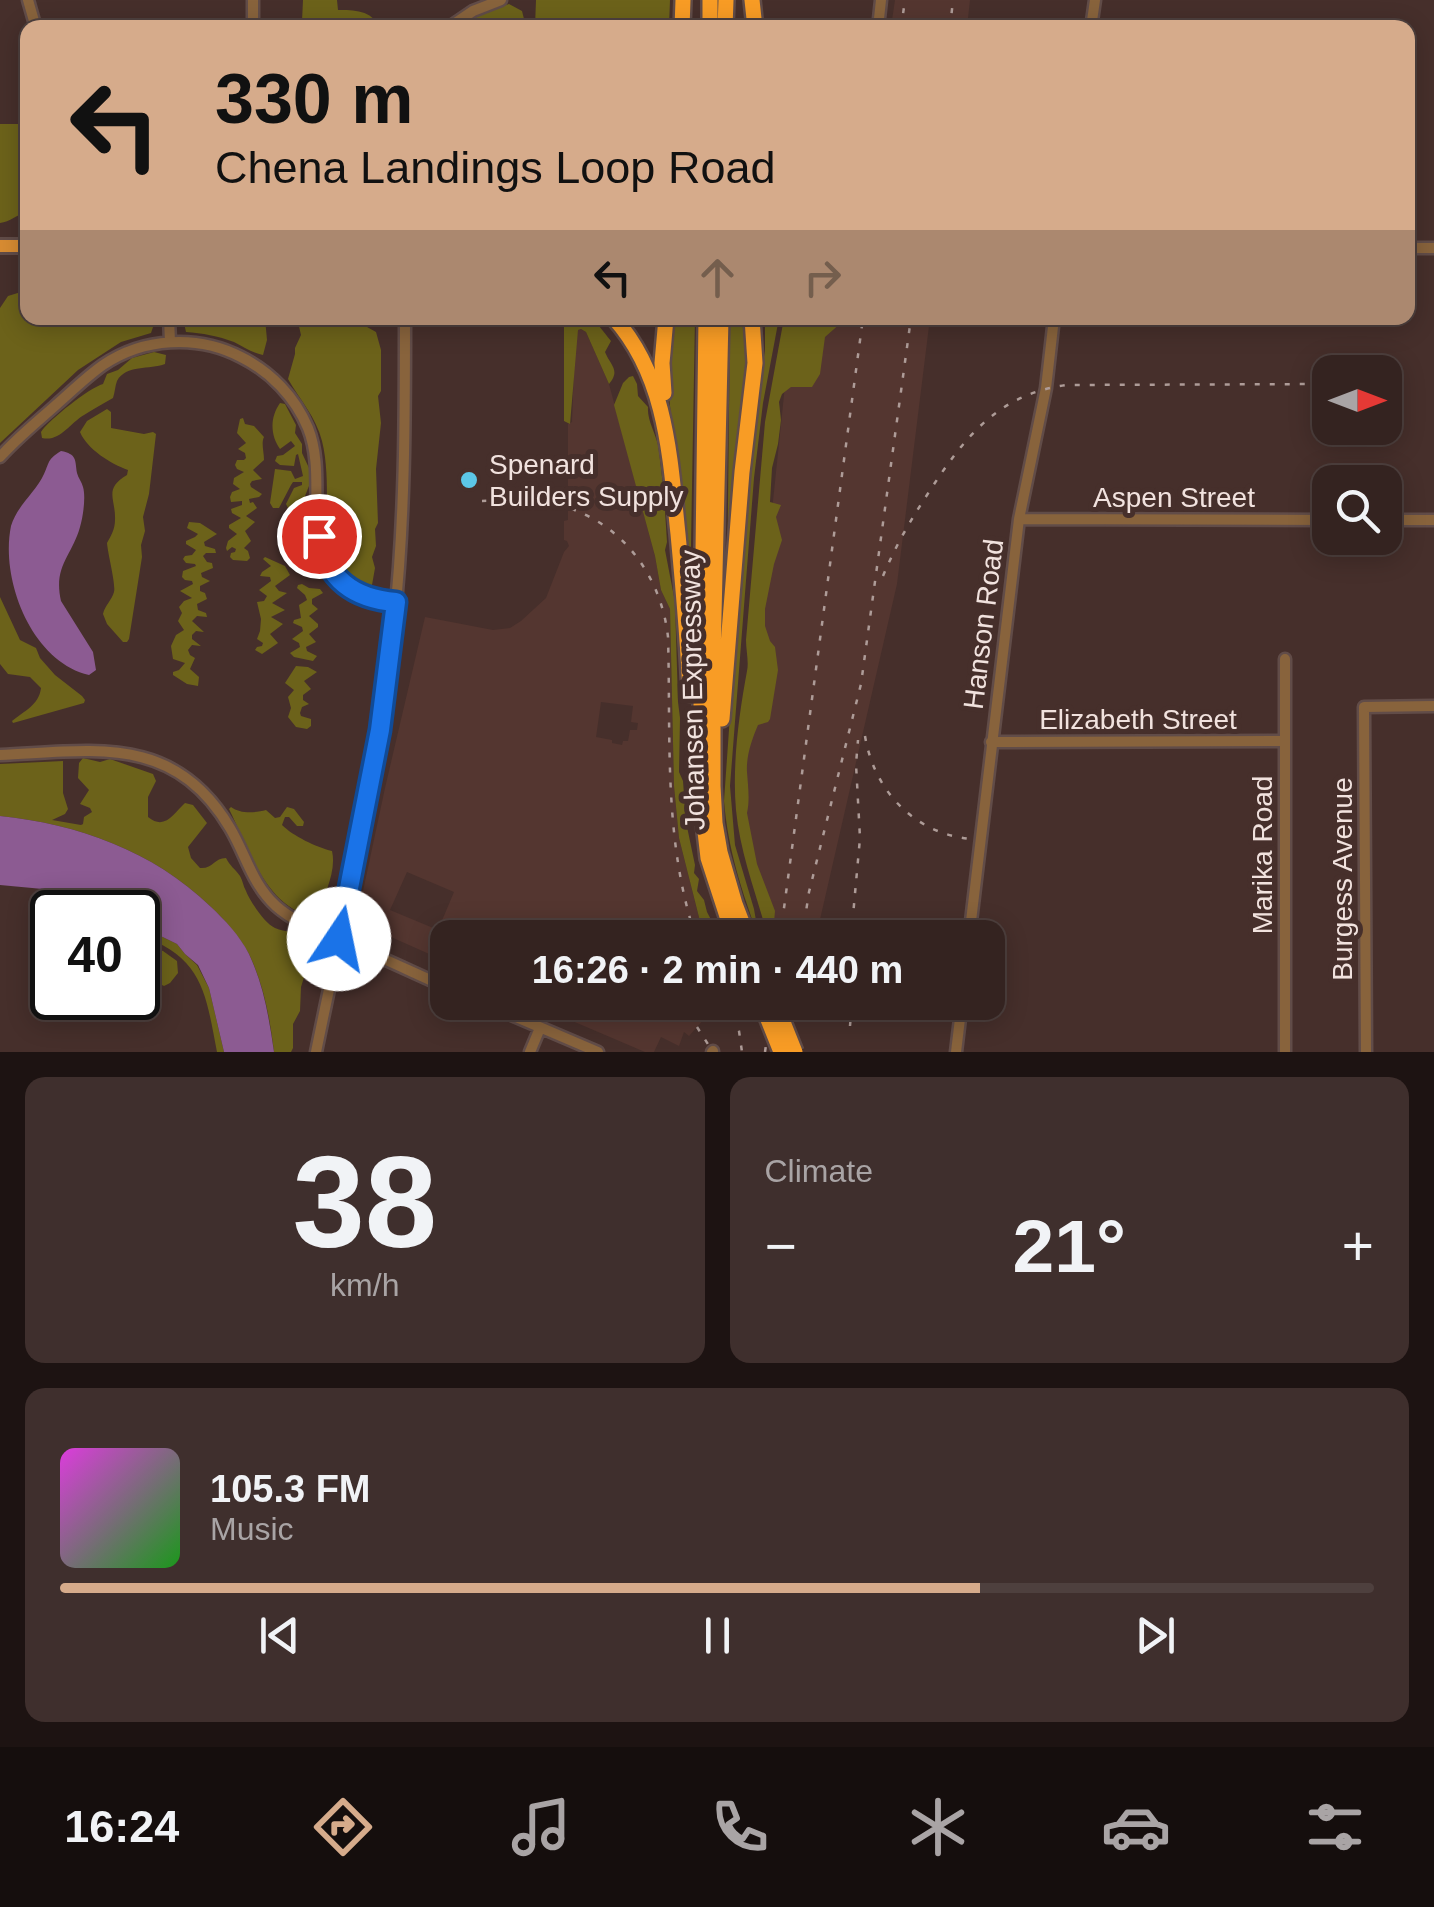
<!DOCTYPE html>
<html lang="en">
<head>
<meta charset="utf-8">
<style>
	body { margin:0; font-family:Helvetica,sans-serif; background:#3f2f2d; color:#f1f3f6; height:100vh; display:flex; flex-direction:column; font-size:38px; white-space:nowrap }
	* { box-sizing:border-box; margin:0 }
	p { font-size:32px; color:#a9a4a5 }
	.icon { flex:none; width:55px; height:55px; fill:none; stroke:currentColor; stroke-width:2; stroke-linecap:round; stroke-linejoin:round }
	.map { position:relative; height:1052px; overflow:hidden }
	.details { display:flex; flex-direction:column; gap:25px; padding:25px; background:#1d1312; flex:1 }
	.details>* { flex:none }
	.top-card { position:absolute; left:20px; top:20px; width:1395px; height:305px; border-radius:20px; box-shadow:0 5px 25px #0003,0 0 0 2px #4e403e; background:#d6ab8b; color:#111; overflow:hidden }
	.needle { width:65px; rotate:90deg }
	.controls { position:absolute; left:1312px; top:355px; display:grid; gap:20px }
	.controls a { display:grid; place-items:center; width:90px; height:90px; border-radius:20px; background:#342320; box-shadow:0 5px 25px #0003,0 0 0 2px #4e403e; font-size:50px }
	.speed { position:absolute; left:30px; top:890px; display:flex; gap:20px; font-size:50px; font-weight:700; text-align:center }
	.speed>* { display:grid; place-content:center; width:130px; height:130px; border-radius:50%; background:#342320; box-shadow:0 5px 25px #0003,0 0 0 2px #4e403e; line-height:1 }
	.speed .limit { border:5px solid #111; border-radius:15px; background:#fff; color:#111 }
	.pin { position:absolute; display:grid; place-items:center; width:85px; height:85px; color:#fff; margin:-42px; border:5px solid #fff; border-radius:50%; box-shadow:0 2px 10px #0007 }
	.me { position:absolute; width:110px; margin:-55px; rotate:11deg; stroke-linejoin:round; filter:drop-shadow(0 0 8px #0008) }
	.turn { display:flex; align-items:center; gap:35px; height:210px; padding:0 30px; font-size:45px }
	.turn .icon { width:130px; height:130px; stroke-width:2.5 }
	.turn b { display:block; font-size:70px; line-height:85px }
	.lanes { display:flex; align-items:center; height:95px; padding:0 30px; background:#0003; justify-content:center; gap:50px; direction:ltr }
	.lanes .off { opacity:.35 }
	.big { font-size:75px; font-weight:800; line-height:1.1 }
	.details .tile { flex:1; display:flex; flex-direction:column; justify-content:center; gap:15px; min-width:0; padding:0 35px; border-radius:20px; background:#3f2f2d }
	.details .dial { align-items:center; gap:0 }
	.dial b { font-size:130px; line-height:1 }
	.song { display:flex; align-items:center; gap:30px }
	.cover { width:120px; height:120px; border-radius:15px; background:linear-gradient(135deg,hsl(300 70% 55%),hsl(120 70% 35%)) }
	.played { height:10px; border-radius:5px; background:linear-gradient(90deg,#d6ab8b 70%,#4e403e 70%) }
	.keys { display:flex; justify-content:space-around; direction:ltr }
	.heat { display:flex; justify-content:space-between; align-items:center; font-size:55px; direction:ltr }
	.details .tiles { flex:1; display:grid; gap:25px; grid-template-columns:1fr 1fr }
	.tile:last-child { grid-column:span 2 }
	.trip { position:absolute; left:430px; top:920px; width:575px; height:100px; border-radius:20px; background:#342320; box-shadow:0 5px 25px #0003,0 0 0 2px #4e403e; font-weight:800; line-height:100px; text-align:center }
	.menu { display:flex; height:160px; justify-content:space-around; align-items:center; background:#150e0d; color:#a9a4a5 }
	.menu .icon { width:70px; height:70px }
	.menu .on { color:#d6ab8b }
	.menu b { font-size:45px; color:#f1f3f6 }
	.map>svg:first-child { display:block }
</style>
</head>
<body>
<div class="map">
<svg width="1434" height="1052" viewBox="0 0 1434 1052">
	<rect width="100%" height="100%" fill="#462f2b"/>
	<path fill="#543630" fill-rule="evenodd" d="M 895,0 L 970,0 L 967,27 L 891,27 Z
		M 792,318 L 930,318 L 897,584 L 816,937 L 770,937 L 773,915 L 753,866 L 746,809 L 745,771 Z
		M 581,329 L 586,332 L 609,384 L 655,556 L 661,590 L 670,609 L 674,786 L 679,838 L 704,937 L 448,938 L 447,962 L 362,924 L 359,910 L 385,788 L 425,617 L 493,630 L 510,628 L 521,621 L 546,598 L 564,552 L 569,546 L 567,541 L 564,540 L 564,521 L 568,520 L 568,424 L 572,422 L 575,340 L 578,330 ZM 601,702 L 633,706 L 631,722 L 638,723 L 637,730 L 630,730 L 628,741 L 623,741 L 622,745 L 612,743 L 612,740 L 596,737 ZM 407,872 L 454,892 L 438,930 L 390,910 Z
		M 540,1003 L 707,1003 L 701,1007 L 705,1018 L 689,1036 L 684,1032 L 679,1046 L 661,1037 L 654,1052 L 645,1052 L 563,1017 Z"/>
	<path fill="#6c621a" d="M 303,0 L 337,0 L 338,10 C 353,10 373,10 378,27 L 290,27 L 290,19 L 293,22 L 302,21 Z
		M 536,0 L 670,0 L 669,27 L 535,27 Z
		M 509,4 L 522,11 L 526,27 L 458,27 L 477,15 Z
		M 0,124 L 28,124 L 27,213 C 17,214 10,222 0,223 Z
		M 27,287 L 28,318 L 156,318 L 151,333 L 121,342 L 78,370 L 0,443 L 0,308 L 8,296 L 21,292 Z
		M 187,318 L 265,318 L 267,340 L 263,355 C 252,353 244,347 234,342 C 218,336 202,333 186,332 L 184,323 Z
		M 297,318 L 351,318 L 376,332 L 381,350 L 381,391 L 378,396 L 381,423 L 376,469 L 378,523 L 375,529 L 376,546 L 372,557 L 375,568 L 372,585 C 349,582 331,558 327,536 C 325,525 327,515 327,504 C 327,483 327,461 322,441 C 316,417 300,400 288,379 L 295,354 L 295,348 L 301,335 Z
		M 564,318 C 595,317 592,317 611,341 L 605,352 C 610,365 621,370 609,384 L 586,332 L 581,329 L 578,330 L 570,424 L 564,421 Z
		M 672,318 L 695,318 L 690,601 L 669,396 L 669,342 Z
		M 730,318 L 740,318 L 747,341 L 747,376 L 727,596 Z
		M 765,318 L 779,318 L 763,403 L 754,478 L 730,786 L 735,845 L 754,909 L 759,938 C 742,892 728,850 724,801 L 745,502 L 756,404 L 765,351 Z
		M 784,318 L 840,318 L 842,322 L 825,337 L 820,374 L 812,387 L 791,387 L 782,394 L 779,402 L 781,420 L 778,444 L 772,468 L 770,502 L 781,505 L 776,517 L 782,540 L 774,564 L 765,609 L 765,626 L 770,641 L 775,647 L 778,670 L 770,719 L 768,722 L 758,725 C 752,739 746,756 747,772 C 748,786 750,800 747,813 L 757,864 L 775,911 L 773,934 L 769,935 L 766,930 C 755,890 740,852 736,810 C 732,765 739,714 747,671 C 749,662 746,650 746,640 L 765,422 Z
		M 154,352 L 166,355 L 165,364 C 150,370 126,364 117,381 C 115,386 115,392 113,398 C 103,404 93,409 84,415 C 69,424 60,442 42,438 L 41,432 C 50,419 89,388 103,384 L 107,374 L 118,370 L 132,358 Z
		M 633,376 L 637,384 L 638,396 L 648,407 C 647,420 655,432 658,445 C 663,478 665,510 667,542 L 665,550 L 675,602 L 678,702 L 680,718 L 679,772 L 683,781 L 686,822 L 695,865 L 694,873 L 699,879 L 697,891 L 704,900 L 707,912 L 720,937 L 704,937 L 679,838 L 674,786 L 670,609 L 661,590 L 655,556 L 614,405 L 623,383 L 629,377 Z
		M 280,403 L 285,404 L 296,425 L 295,433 L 302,444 L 302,453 L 309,468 L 309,486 L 305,496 L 307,540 L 318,568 L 318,573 L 314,574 L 310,570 L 308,559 L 300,565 L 295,562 L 296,541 L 301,531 L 296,524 L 297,512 L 289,510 L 286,504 L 294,488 L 302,485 L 302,482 L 293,482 L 291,485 L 279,508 L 273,508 L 270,503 L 275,469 L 291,471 L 295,479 L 303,476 L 298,454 L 296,455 L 294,466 L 280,465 L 275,461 L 277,456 L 283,455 L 295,446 L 291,441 L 280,449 C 270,435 270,417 280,403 Z
		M 107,409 L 111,412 L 111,428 L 144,434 L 153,432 L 156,434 L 149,494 L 143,517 L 145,531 L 141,545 L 142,557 L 129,639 L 127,642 L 123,642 L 107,624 L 103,614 C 105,605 112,600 114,592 C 116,584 108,555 107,543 C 111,536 115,529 115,520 C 116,499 103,489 127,475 L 128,470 C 111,464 87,449 80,432 L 87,421 Z
		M 243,418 L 245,424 L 254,426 L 264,437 C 261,443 264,452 264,460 L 253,470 L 262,479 L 252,481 L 250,484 L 251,487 L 262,494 L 259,497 L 249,499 L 250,503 L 253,502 L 257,508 L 246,516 L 255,522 L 245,531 L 251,541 L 244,548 L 248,551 L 250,558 L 247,561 L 233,560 L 230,557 L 231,553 L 235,552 L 236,549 L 232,547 L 227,551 L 226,548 L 228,541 L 237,534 L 229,528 L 229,525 L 241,518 L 232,513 L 231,509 L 242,505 L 242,501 L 231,502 L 230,497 L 232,492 L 240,489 L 233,484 L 234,478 L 244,472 L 237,469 L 235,465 L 237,460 L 244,460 L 246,458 L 245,453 L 238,449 L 246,443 L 237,433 L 240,419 Z
		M 189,522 L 200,523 L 217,534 L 204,542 L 205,546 L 215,549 L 216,553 L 206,553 L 203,556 L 207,562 L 212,563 L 213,568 L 201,573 L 202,577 L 210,581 L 200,586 L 200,591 L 205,593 L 207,599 L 197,604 L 198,610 L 206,613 L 207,617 L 197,616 L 192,621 L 204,632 L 196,631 L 192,635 L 192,639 L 201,646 L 192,645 L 188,650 L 190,655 L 195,658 L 190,669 L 199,677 L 198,686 L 187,684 L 173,675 L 173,672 L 179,670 L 185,663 L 173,659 L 171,646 L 176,635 L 184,630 L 178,621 L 182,613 L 179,607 L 184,601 L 192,598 L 180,591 L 193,584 L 192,581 L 185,580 L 182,577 L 183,571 L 196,566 L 195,564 L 186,563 L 183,559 L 185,556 L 192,555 L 196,550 L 186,544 L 186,541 L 195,537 L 198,534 L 187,528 Z
		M 265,557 L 285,566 L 290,575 L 275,586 L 279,591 L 287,593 L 272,603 L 285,610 L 271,617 L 283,624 L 270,634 L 278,643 L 262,654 L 255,650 L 257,647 L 262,646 L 263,643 L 257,639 L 260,631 L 261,619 L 257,602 L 264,601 L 267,596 L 259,590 L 271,581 L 270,577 L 260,576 L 262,572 L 271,566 L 263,559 Z
		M 302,584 L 309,588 L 320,589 L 323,593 L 312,599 L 312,604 L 318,609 L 309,616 L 318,624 L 318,627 L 309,634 L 316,642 L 306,647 L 307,651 L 317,656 L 313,661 L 294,657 L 290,653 L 300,647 L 299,643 L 292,639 L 303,631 L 302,627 L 293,623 L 294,620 L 301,618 L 299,605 L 307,600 L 305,595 L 297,588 L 298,585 Z
		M 0,597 L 20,640 L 36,648 L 40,658 L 55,675 L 82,696 L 85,700 L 84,703 L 13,723 L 12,721 C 24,711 39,705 41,688 L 30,677 L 8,674 L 0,664 Z
		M 296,666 L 308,667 L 317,672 L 304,681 L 311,689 L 303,695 L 303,700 L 309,704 L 302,707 L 300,713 L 301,716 L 311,719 L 311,726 L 307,729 L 296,727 L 288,717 L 291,708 L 288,697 L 294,690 L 285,683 Z
		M 83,758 L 100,762 L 110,759 L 153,774 L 156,781 L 148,797 L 148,817 C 165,831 174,813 185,803 L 193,805 L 207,823 L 188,847 L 191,858 L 200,868 C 213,869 214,858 226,858 C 230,866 235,869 240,876 C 243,881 243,886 246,891 C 250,901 265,924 275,928 C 286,933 294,930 305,937 L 311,955 L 301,987 L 300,1011 L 293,1024 L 293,1048 L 291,1052 L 274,1052 C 270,1019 264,985 249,954 C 240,937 225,920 210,906 C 153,851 78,824 0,816 L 0,764 L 63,761 L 63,793 L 68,809 L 65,814 L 52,820 L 81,825 L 83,824 L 84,817 L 92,812 L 90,808 L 80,804 L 89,790 L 78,778 L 79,763 Z
		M 231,807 C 240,814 255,813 266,810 L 275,818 L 280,817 L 287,807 L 294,809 L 304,822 L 303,826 L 297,826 L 289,817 L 285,817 L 282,825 C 293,836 316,847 332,851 C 337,872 323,896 318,917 C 267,912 249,849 229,809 Z
		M 138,925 L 177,944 L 185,954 L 197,965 L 209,988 L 224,1052 L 217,1052 C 205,990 203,958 138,934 Z
		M 138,941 L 163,951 L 177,961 L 178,973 L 170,983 L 164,986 L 154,981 L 138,964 Z"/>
	<path fill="#8c5b92" d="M 61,451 C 77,454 75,460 77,473 C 78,478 82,482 83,487 C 86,497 83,517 80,527 C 72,556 53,566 61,601 L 93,652 L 96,670 L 89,675 C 31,661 0,579 11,526 C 18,504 36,492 44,474 C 50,461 47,460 61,451 Z
		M 0,816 C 78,824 153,851 210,906 C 225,920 240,936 249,954 C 264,986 269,1018 274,1052 L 224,1052 L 209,988 L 198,965 L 185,954 L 177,944 L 138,925 L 138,912 L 111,912 L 98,900 L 75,892 L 0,885 Z"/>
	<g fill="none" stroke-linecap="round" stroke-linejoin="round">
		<g stroke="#614c48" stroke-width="15">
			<path id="minor" d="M 28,0 L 36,28
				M 253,28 L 253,0
				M 448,28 L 473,11 L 501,0
				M 878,28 L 881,0
				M 1091,28 L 1095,0
				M 1408,248 L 1434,248
				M 169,318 L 170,342
				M 0,457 C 17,438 37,422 56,405 C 71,392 86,377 103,365 C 143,338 197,334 241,357 C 271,372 295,397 308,428 C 325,471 308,519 324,556 C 337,588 364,600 396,602
				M 1019,519 L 1330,520
				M 1385,520 L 1434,520
				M 1285,659 L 1285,1052
				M 991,742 L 1284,741
				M 0,755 C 93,751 174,733 230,828 C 246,855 252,884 276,906 C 294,922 315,929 336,938 C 374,954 410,971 448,988
				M 969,938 L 1019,519 L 1046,388 L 1054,318
				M 481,1002 L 598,1052
				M 316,1052 C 345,910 379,767 394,623 C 405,521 405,420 405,318
				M 530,1052 L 540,1028
				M 712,1052 L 713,1051
				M 956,1052 L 962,1002
				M 1366,1052 L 1364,707 L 1434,706"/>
		</g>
		<g stroke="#614c48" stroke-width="18">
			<path id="major" d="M 0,246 L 28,246"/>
		</g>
		<g stroke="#614c48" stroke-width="20">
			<path id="highway" d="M 752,0 L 755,28
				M 682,28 L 683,0
				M 710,28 L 710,0
				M 725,28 L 726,0
				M 614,318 C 667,377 670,458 678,534 C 683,587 688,640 690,694
				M 706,318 L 700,788 L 708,858 L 734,938
				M 721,318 L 713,658 L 713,786 L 715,823 L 720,852 L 735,904 L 748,938
				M 664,393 L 662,363 L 666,318
				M 722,719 L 742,472 L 755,363 L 752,318"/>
		</g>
		<use href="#minor" stroke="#88633c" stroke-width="10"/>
		<use href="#major" stroke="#d88c32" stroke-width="12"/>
		<use href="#highway" stroke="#f89c25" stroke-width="15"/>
		<path stroke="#ae9c98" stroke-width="2.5" stroke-dasharray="5 10" stroke-linecap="butt" d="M 901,28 L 905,0
			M 950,28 L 953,0
			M 1385,380 L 1387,380
			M 482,501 C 505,500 530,499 553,504 C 618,517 661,573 668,637 C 671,739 663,839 696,938
			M 883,576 C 895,547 910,521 927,495 C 963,439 997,394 1067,385 L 1330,384
			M 865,736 C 874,791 915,834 971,839
			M 780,938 L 863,318
			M 802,938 L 809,892 L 861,684 L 911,318
			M 851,938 L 860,838 L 856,764 L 858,740
			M 730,1002 L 739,1031 L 742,1052
			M 850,1026 L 852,1002
			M 697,1027 L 713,1052
			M 765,1052 L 772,1002
			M 786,1052 L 792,1002"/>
		<g stroke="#614c48" stroke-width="20" stroke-linecap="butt">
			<path id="highway-bridge" d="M 761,1002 L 781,1052
				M 775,1002 L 795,1052"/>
		</g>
		<use href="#highway-bridge" stroke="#f89c25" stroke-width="15"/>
	</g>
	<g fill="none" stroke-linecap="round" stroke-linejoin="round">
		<g stroke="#114b97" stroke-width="25">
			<path id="route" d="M 319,536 C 326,580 355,599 396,602 L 380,730 L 339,939"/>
		</g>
		<use href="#route" stroke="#1a73e8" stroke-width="18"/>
	</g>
	<circle fill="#5cc7e7" stroke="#462f2b" stroke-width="4" cx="469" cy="480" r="10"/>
	<g text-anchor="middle" stroke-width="10" stroke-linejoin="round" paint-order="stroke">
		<g font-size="28" fill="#f1e2de" stroke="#462f2b" text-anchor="start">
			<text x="489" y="474">Spenard<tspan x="489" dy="32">Builders Supply</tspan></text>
		</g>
		<g font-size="28" fill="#f1e2de" stroke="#462f2b">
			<text x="1174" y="507">Aspen Street</text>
			<text transform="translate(983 624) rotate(-83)" y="10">Hanson Road</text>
			<text transform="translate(692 690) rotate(-91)" y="10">Johansen Expressway</text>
			<text x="1138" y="729">Elizabeth Street</text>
			<text transform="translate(1262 855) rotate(-90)" y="10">Marika Road</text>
			<text transform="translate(1342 879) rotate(-90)" y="10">Burgess Avenue</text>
		</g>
	</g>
</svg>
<div class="controls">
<a><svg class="needle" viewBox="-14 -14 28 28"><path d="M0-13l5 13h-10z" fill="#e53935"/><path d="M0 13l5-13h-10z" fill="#a9a4a5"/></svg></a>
<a><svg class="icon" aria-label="search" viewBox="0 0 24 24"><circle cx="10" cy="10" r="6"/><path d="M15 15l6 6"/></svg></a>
</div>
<div class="speed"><div class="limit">40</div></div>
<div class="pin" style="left:319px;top:536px;background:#d93025"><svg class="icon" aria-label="arrive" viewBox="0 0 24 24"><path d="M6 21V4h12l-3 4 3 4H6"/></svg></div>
<svg class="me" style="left:339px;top:939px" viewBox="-20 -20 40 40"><circle r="19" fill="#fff"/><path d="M0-13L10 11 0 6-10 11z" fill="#1a73e8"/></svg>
<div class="trip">16:26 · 2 min · 440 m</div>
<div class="top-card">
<div class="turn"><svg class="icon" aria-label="left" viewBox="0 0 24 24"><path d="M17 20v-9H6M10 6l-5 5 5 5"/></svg><div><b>330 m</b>Chena Landings Loop Road</div></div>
<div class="lanes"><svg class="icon" aria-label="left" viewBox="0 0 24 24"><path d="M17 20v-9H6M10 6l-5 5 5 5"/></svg><svg class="icon off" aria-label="ahead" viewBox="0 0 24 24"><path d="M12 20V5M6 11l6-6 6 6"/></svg><svg class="icon off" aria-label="right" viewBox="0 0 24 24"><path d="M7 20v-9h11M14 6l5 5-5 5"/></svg></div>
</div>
</div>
<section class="details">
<div class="tiles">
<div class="tile dial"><b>38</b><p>km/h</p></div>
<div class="tile"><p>Climate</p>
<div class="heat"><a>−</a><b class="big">21°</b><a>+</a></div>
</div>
<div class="tile">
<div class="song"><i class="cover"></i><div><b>105.3 FM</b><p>Music</p></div></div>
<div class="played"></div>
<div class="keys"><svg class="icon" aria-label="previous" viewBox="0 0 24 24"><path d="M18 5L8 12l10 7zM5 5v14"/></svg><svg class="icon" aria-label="pause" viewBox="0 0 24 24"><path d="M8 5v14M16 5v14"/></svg><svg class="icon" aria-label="next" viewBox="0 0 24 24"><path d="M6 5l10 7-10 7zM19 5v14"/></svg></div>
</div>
</div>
</section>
<nav class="menu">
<b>16:24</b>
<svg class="icon on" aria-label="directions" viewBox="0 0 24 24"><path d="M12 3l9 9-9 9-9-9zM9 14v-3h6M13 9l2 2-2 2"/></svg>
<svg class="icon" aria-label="music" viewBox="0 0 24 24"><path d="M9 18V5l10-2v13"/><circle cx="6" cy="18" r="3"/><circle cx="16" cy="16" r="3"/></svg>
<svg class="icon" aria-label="phone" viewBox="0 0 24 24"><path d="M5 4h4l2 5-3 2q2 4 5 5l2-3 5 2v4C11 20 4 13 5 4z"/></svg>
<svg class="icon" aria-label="climate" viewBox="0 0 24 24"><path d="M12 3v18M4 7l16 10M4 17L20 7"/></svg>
<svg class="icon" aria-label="car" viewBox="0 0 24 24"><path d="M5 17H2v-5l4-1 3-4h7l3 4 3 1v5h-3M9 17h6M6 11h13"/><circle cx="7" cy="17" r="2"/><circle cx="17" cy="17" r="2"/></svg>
<svg class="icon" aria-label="filters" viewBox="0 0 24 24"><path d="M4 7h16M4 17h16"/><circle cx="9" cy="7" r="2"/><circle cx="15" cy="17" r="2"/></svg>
</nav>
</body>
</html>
